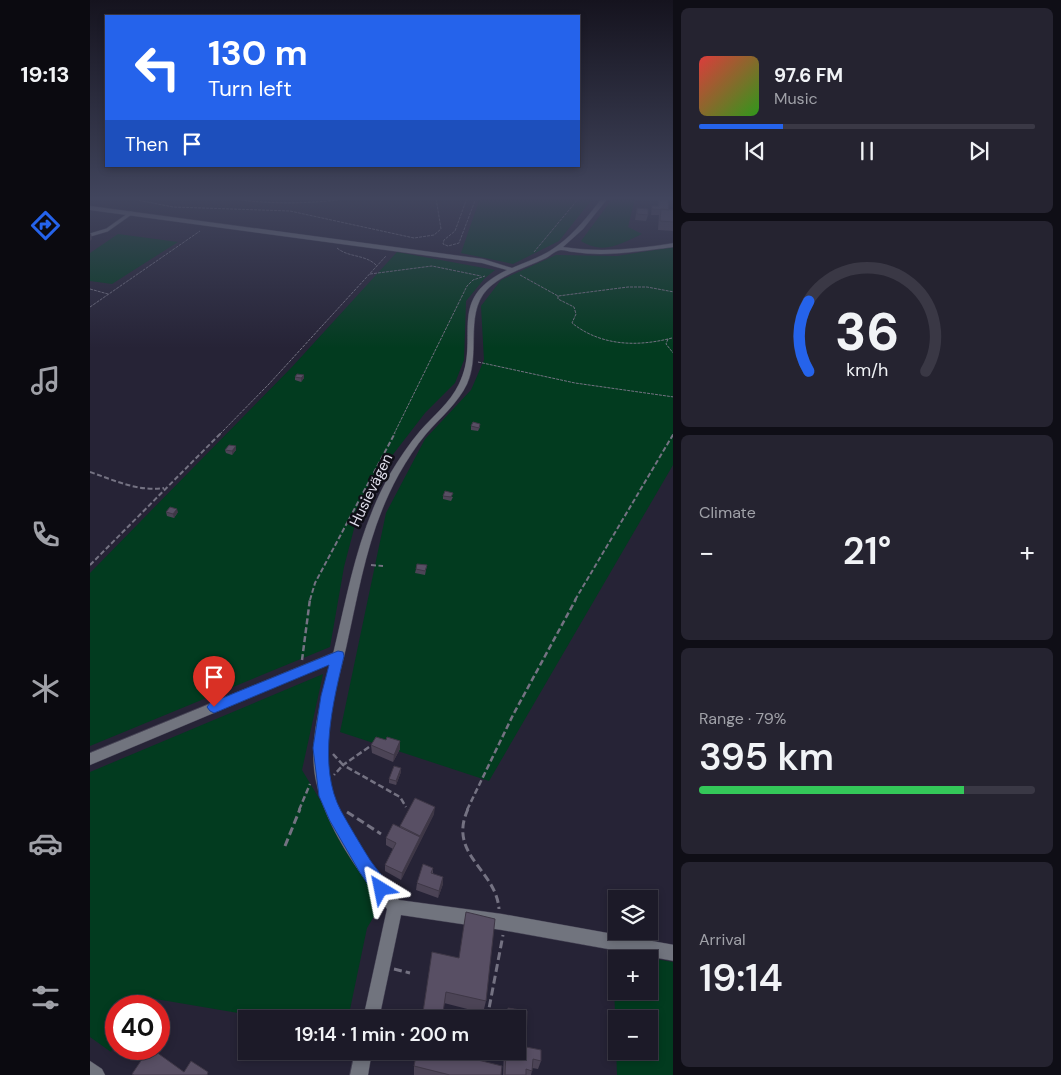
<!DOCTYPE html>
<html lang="en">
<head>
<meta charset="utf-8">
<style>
	body { margin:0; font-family:"DM Sans",sans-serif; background:#252330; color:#f1f3f6; height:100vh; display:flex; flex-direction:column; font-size:19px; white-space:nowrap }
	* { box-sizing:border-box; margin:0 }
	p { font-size:16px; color:#a0a1a8 }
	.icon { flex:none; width:28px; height:28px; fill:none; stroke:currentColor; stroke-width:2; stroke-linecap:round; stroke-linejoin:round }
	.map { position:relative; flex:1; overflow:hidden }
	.side { display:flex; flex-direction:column; gap:8px; padding:8px; background:#0f0e16; width:388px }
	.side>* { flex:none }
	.top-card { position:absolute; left:15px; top:15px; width:475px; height:152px; border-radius:0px; box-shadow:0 2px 8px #0003,0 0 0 1px #3a3845; background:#2563eb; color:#fff; overflow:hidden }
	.fabs { position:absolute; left:518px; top:890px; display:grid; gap:10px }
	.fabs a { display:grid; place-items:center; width:50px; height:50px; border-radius:0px; background:#1c1a28; box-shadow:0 2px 8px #0003,0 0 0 1px #3a3845; font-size:25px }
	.speed { position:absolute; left:15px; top:995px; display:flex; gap:10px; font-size:25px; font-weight:700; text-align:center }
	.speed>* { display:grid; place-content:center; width:65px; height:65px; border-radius:50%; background:#1c1a28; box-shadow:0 2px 8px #0003,0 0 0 1px #3a3845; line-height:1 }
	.speed .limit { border:8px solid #d22; background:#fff; color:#111 }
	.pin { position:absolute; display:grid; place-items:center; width:42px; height:42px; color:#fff; margin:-51px -21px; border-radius:50% 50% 50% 0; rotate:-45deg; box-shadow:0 0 5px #0007 }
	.pin .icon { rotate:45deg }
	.me { position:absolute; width:55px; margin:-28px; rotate:325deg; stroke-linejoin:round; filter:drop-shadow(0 0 4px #0008) }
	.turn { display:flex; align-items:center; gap:18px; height:105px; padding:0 20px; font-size:22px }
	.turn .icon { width:65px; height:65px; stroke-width:2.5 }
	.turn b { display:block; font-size:35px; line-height:42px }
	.then { display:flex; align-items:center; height:48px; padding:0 20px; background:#0003; gap:10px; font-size:19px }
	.big { font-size:38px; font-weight:600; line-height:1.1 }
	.side .card { flex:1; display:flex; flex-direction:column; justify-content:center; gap:8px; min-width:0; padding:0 18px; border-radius:8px; background:#252330 }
	.side .dial { align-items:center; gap:0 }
	.dial svg { height:130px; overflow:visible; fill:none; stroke:#3a3845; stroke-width:7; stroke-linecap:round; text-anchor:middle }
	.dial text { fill:#f1f3f6; stroke:none }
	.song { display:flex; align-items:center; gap:15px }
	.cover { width:60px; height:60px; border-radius:8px; background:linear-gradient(135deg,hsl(0 70% 55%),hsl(110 70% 35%)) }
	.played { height:5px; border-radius:2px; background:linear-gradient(90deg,#2563eb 25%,#3a3845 25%) }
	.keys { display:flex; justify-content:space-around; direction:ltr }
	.heat { display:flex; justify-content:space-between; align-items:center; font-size:28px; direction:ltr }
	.charge { height:8px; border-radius:4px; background:linear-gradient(90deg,#34c759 79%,#3a3845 0) }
	.trip { position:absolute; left:148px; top:1010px; width:288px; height:50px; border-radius:0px; background:#1c1a28; box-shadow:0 2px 8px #0003,0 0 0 1px #3a3845; font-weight:600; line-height:50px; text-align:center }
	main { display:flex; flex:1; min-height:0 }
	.tab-bar { display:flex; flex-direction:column; width:90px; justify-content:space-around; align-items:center; background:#0b0a10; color:#a0a1a8 }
	.tab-bar .icon { width:35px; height:35px }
	.tab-bar .current { color:#2563eb }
	.tab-bar b { font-size:22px; color:#f1f3f6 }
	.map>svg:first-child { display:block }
</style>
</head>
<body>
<main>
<nav class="tab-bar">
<b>19:13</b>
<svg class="icon current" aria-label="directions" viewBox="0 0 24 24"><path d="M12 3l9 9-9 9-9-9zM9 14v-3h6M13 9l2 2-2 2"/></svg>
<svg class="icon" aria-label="music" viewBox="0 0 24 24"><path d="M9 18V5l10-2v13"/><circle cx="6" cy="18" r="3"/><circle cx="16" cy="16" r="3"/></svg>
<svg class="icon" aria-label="phone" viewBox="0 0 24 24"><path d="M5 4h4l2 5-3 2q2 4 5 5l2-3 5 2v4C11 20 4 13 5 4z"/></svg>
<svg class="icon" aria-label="climate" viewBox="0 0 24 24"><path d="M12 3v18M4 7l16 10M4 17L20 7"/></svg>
<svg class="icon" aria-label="car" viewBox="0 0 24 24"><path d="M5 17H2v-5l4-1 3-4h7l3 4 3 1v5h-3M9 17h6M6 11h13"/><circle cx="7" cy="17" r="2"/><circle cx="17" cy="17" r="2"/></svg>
<svg class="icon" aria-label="filters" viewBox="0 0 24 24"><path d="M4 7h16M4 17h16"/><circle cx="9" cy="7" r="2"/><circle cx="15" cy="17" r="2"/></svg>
</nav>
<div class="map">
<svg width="584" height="1075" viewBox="0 0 584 1075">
	<rect width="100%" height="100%" fill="#262336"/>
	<path fill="#023b1f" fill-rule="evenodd" d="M 390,198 L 503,198 L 469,241 L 423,264 L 371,253 Z
		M 523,198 L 545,198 L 538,227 L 552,234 C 530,244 514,255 491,241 Z
		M 28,234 L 88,242 L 22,284 L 0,281 L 0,253 Z
		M 583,247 L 583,465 L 399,781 L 250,732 L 296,513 L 335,439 L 381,390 L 394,360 L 391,306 L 411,280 L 466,255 L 527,256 Z
		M 307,252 L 405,270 L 395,278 L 376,301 L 374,360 L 365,383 L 335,413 L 301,457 L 266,521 L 254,567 L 240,647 L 0,746 L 0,573 L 202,367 Z
		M 233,674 L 212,770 L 292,903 L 277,928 L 258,1019 L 184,1019 L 42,995 L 37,1006 L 26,1006 L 26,1038 L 21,1052 L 0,1037 L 0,772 Z
		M 523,952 L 583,962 L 583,1075 L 527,1075 ZM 526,959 L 559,959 L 559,991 L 526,991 ZM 526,1019 L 559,1019 L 559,1051 L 526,1051 Z"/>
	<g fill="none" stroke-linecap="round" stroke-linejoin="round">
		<g stroke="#444153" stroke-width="4">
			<path id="service" d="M 0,235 L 17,230 L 41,213"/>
		</g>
		<g stroke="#444153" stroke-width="1">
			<path id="minor" d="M 248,651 L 252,653 L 254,656 L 252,659 L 0,765 L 0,753 Z
				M 0,1061 L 12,1069 L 15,1075 L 0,1075 Z"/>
		</g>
		<g stroke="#444153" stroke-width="1">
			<path id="tertiary" d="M 512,198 L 518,198 L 493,229 L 473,247 C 510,253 547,249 584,243 L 584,247 C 559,250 535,254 510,254 C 501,254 492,253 484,252 C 480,252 475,250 471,250 C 466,250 460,256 456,258 C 438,267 418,272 402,285 C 372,309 392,352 377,384 C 368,403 350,418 336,434 C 326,446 317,460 309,474 C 278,530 270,586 256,648 C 246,690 230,737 239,781 C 249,826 281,864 309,900 L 412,914 L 584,945 L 584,961 L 412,930 L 311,915 L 289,1019 L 273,1019 L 297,909 C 268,871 236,828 226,781 C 217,738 234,692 244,650 C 259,588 268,531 300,474 C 309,459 319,444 330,431 C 343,416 360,403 369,384 C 392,338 354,300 417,270 L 392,263 L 0,210 L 0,206 L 393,259 L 422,268 C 438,261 454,256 467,246 C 485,233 499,215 512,198 Z
				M 265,1051 L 282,1051 L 278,1075 L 260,1075 Z"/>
		</g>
		<path stroke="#747282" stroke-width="1" stroke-dasharray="3 1" stroke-linecap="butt" d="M 37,198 L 83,207 L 200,211 L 324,238 L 344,235 L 351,229 L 346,198
			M 138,198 C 180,205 221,204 263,198
			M 377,198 L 365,231 L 354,240 L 353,244 L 358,246 L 369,243 L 386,198
			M 247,248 C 259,258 276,254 287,266
			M 444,252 L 489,198
			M 280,274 L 342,266 L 391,276
			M 430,275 L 468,296 L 538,287 L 557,287 L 584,292
			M 0,289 L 18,294
			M 468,296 L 468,299 L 484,307 L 486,314 L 482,323 C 511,346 547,347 582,338
			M 0,307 L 110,231
			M 578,339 L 576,344 L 584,354
			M 388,362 L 485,383 L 584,397
			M 130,434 L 179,384 L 296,256
			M 304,434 L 377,286 L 383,280 L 395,276"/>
		<path stroke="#747282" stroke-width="2" stroke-dasharray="5 2.5" stroke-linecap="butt" d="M 0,472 C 24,480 48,492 74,488
			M 0,565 L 131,433
			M 281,565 L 293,566
			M 220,600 L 225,583 L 305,433
			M 485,600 L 584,433"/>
		<path stroke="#747282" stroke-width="2.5" stroke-dasharray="6 3" stroke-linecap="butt" d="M 212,660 L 220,599
			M 279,747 L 253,765 L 310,797 L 316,807
			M 243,754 L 253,765 L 244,775
			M 209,810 L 220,784
			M 377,810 L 423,715 L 486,599"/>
		<path stroke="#747282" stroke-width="3" stroke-dasharray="8 4" stroke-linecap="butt" d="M 378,809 C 357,855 406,869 409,909
			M 257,812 L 291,834
			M 195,846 L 210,809
			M 304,969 L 320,973
			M 397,1019 L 413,935"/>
		<use href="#service" stroke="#71747e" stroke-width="3"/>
		<use href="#minor" fill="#71747e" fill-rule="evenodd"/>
		<use href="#tertiary" fill="#71747e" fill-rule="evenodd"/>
	</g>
	<path fill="#4c4456" d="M 569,200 L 579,210 L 584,210 L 584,231 L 568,230 L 569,215 L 561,215 L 562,206 L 568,206 Z
		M 547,208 L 558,215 L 556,221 L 545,220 Z
		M 205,377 L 214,378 L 211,382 L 205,380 Z
		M 381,426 L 390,427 L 388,431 L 381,430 Z
		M 135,450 L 146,450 L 142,455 L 136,453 Z
		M 353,496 L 363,497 L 361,501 L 353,499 Z
		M 76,512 L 88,512 L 84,518 L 77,516 Z
		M 337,565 L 335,575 L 325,573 L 326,569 Z
		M 296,740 L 310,741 L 310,749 L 303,762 L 282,753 L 281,745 Z
		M 311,772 L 306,785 L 299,783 L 299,779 Z
		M 344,814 L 311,880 L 295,871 L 295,865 L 303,849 L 296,845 L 296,838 L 310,827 L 310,826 Z
		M 343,868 L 343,874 L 353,884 L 348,898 L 326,890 L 327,883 Z
		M 342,952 L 396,1001 L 393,1013 L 354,1003 Z
		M 418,1008 L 437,1011 L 436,1047 L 451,1050 L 451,1061 L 448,1069 L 442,1068 L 442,1071 L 441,1075 L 413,1075 L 414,1051 L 426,1051 L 426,1019 L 415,1019 Z
		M 324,1066 L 411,1075 L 324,1075 Z"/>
	<path fill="#3e3746" d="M 1,233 L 2,239 L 0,241 L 0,234 Z
		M 214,375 L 214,378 L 211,382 L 211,378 Z
		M 146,446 L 146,450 L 142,455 L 142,451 Z
		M 87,509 L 88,512 L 84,518 L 83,514 Z
		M 310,741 L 310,749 L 303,762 L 304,755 Z
		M 311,768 L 311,772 L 306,785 L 306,781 Z
		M 345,807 L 344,814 L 311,880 L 312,873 Z
		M 353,877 L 353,884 L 348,898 L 349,891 Z"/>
	<path fill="#584f64" stroke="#3e3746" d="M 569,200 L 578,200 L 579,210 L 562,209 L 562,206 L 569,206 Z
		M 547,208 L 558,209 L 558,215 L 547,214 Z
		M 571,209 L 584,210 L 584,222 L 570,221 Z
		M 207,374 L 214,375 L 211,378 L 205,377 Z
		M 383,422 L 390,424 L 389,428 L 381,426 Z
		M 139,445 L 146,446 L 142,451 L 135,450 Z
		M 355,491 L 363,493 L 361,497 L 353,496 Z
		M 80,507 L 87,509 L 83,514 L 76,512 Z
		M 327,564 L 337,565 L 335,571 L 326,569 Z
		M 286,737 L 296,740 L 297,737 L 310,741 L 304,755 L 281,745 Z
		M 304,766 L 311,768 L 306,781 L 299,779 Z
		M 325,798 L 345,807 L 330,836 L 310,826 Z
		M 303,824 L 330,837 L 312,873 L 295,865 L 306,843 L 296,838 Z
		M 333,864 L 343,868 L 341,873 L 353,877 L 349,891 L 327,883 Z
		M 376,912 L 405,919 L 396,1001 L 356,992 L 352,1019 L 332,1019 L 342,952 L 369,958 Z
		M 418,1008 L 437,1011 L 436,1047 L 451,1050 L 451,1061 L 443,1059 L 442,1071 L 436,1069 L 436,1075 L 415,1075 L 416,1051 L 426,1051 L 426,1019 L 417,1019 Z
		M 59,1049 L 62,1049 L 94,1072 L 101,1061 L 118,1072 L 117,1075 L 44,1075 L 42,1074 Z
		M 327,1051 L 352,1051 L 412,1066 L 411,1075 L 360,1075 L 324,1066 Z"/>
	<linearGradient id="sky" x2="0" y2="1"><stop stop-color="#15131e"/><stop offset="0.57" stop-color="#41455d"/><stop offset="1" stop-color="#41455d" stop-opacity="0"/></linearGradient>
	<rect width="584" height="348" fill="url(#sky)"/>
	<path fill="#2563eb" stroke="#184099" d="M 248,651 L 253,652 L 254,656 C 243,702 227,766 251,811 C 260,827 270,844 280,860 C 287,870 295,878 300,889 L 297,895 L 291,897 L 285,895 L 269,871 L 240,821 L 229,796 L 223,748 L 231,696 L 239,665 L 129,711 L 124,713 L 120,711 L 117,707 L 120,703 Z"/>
	<g text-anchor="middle" stroke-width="5" stroke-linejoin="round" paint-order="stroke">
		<g font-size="15" fill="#dfdeeb" stroke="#0f0e16">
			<text transform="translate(281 490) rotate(-64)" y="5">Husievägen</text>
		</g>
	</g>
</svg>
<div class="fabs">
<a><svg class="icon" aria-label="layers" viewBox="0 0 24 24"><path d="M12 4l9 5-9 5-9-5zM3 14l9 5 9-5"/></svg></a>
<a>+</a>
<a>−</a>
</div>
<div class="speed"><div class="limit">40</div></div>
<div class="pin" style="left:124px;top:707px;background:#d93025"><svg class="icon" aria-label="arrive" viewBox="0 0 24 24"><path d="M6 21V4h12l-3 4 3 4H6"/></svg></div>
<svg class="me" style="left:291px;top:889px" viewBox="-20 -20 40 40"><path d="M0-17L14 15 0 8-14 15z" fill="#2563eb" stroke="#fff" stroke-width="4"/></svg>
<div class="trip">19:14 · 1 min · 200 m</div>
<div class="top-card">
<div class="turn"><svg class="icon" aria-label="left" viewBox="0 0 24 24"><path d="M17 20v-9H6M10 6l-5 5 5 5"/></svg><div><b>130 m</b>Turn left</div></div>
<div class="then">Then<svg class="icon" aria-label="arrive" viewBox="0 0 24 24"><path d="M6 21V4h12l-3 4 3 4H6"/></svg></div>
</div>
</div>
<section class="side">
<div class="card">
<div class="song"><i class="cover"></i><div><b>97.6 FM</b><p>Music</p></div></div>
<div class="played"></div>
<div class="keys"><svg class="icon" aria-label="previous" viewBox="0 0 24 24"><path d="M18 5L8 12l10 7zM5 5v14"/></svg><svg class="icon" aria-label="pause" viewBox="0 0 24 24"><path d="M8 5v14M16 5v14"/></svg><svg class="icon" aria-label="next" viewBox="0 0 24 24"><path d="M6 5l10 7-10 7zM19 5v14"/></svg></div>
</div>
<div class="card dial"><svg viewBox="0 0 100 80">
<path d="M14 69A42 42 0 1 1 86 69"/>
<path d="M14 69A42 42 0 0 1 14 26" stroke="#2563eb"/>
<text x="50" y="56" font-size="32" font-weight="700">36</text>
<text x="50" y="72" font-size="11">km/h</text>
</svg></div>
<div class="card"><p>Climate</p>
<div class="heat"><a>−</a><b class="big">21°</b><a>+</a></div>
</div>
<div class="card"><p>Range · 79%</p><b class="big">395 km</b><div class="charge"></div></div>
<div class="card"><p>Arrival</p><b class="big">19:14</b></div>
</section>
</main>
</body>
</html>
